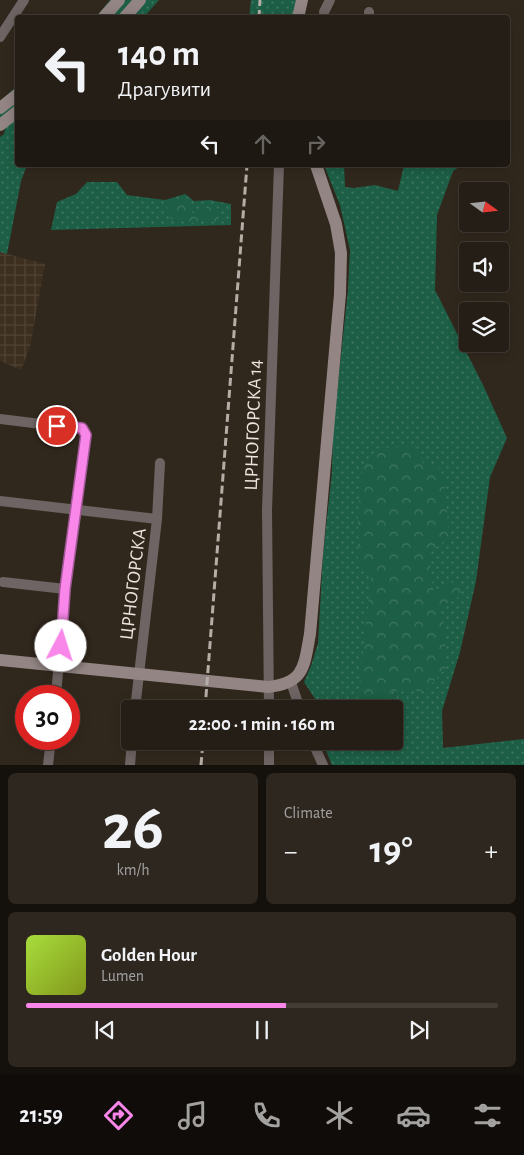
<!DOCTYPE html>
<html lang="en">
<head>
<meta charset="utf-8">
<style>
	body { margin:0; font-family:"Alegreya Sans",sans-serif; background:#2d271f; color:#f1f3f6; height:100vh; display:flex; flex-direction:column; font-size:19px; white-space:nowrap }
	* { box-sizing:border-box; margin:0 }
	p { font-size:16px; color:#a3a2a1 }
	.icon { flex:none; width:28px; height:28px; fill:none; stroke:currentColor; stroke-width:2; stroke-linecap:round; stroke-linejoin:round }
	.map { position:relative; height:765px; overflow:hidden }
	.side { display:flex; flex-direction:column; gap:8px; padding:8px; background:#14100c; flex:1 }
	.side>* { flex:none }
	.guide { position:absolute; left:15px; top:15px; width:495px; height:152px; border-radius:5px; box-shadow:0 2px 12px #0003,0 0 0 1px #423c35; background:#251e16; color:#f1f3f6; overflow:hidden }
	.needle { width:32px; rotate:105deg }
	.fabs { position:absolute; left:459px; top:182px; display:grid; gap:10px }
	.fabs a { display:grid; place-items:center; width:50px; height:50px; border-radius:5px; background:#251e16; box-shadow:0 2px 12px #0003,0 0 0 1px #423c35; font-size:25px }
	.speed { position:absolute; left:15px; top:685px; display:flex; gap:10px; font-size:25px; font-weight:700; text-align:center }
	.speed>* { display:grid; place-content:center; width:65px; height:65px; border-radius:50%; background:#251e16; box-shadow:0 2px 12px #0003,0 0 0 1px #423c35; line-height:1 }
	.speed .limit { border:8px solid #d22; background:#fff; color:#111 }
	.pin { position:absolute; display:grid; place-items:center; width:42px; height:42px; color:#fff; margin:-21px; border:2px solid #fff; border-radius:50%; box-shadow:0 1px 5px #0007 }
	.me { position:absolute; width:55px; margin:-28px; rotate:5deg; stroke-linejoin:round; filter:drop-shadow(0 0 4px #0008) }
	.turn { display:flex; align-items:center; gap:18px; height:105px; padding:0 20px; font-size:22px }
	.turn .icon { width:65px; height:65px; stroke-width:2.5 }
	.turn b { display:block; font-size:35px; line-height:42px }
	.lanes { display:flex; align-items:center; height:48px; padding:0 20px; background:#0003; justify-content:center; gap:25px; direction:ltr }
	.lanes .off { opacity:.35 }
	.big { font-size:38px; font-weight:600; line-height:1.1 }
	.side .tile { flex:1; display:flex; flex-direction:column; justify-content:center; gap:8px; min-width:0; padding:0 18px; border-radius:8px; background:#2d271f }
	.side .dial { align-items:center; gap:0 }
	.dial b { font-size:65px; line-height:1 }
	.song { display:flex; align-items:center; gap:15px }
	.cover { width:60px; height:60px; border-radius:8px; background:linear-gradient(135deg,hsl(80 70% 55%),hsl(70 70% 35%)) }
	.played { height:5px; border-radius:2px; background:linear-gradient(90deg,#f987e9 55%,#423c35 55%) }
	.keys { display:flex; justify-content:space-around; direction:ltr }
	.heat { display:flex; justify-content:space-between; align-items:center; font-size:28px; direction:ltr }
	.side .tiles { flex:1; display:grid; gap:8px; grid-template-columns:1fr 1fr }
	.tile:last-child { grid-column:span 2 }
	.trip { position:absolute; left:121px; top:700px; width:282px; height:50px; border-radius:5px; background:#251e16; box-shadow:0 2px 12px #0003,0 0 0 1px #423c35; font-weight:600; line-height:50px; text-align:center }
	.dock { display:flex; height:80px; justify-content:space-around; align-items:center; background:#0f0c09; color:#a3a2a1 }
	.dock .icon { width:35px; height:35px }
	.dock .current { color:#f987e9 }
	.dock b { font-size:22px; color:#f1f3f6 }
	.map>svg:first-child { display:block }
</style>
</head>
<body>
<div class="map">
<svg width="524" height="765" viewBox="0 0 524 765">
	<defs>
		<pattern id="industrial-grid" width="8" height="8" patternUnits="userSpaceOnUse" patternTransform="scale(1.25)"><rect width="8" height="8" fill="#3d2f1f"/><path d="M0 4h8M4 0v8" fill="none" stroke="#504334"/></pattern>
		<pattern id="grass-dots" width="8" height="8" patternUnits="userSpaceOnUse" patternTransform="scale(1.25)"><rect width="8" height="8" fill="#1d5f46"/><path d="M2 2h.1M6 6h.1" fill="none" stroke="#3e7660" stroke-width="1.8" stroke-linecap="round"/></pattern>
		<pattern id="forest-crowns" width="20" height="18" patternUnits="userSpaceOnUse" patternTransform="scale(1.25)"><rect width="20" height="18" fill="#1d5f46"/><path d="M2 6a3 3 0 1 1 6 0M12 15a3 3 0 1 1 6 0" fill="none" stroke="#3e7660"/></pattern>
	</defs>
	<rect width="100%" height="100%" fill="#31281d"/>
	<path fill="url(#industrial-grid)" d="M 0,252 L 45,264 L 30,347 L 21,370 L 0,361 Z"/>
	<path fill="url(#grass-dots)" d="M 110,0 L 159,0 L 144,17 L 95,18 Z
		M 251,0 L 296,0 L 294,17 L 249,18 Z
		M 17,86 L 18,165 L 27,165 L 21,181 L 7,254 L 0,252 L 0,137 L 4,134 L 6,124 L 0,120 L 0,101 Z
		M 324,165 L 344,165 L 345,187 L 354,188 L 375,185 L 398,191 L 404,165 L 462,165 L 453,171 L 437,215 L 435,290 L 484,387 L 507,438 L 490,477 L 476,581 L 460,652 L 442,711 L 443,748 L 524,739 L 524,765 L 332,765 L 322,741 L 395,741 L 395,709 L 319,709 L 319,705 L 304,682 L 311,666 L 318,643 L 323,555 L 332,472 L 333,430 L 348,290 L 350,250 L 340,205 Z
		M 87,182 L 117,182 L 127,195 L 165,200 L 185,194 L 194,201 L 210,200 L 231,204 L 231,225 L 51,230 L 57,202 L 76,194 Z"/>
	<path fill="url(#forest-crowns)" d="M 186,198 L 191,204 L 192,213 C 201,212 209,206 216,206 L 220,214 L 216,222 L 202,221 L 191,223 L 171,219 L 167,207 L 172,201 Z
		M 416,446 L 424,466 L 440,467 L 445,486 L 449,538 L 429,552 L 434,595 L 449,583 L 461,582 L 460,596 L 439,608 L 445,631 L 446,668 L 425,691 L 391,691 L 385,709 L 357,709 L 371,577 L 358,563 L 358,514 L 363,466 L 385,448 Z"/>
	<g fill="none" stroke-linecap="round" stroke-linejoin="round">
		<path stroke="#6d6463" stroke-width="10" d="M 324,12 L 330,0
			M 369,18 L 369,12
			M 0,37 L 24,0
			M 0,419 L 82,429 L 86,435 L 65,589 L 56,696
			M 0,501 L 157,519
			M 3,582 L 65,589
			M 291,682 L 300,709
			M 135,709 L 157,519 L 160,463
			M 269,709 L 267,510 L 279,165
			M 312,741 L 323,765
			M 48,765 L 51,739
			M 130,765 L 132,741
			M 269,765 L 269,741"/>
		<path stroke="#928583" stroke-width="12" d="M 103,18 L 119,0
			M 124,18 L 140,0
			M 298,18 L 302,0
			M 0,108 L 18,94
			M 0,125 L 18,111
			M 0,660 L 268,687 C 305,683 304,666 310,634 L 340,294 L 341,253 L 336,224 L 316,165"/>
		<path stroke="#b5aea6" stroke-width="3" stroke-dasharray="8 4" stroke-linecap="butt" d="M 259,18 L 260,0
			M 205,709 L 247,165
			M 201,765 L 203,741"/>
	</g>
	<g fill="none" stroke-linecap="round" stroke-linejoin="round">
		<g stroke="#a25897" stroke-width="12">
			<path id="route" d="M 57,426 L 82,428 L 86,435 L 65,589 L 61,646"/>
		</g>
		<use href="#route" stroke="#f987e9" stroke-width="9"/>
	</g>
	<g text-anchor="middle" stroke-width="5" stroke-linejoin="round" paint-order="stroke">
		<g font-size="19" fill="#ece5de" stroke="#31281d">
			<text transform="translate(252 425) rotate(-88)" y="7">ЦРНОГОРСКА 14</text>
			<text transform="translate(132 584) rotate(-83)" y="7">ЦРНОГОРСКА</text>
		</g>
	</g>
</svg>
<div class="fabs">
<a><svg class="needle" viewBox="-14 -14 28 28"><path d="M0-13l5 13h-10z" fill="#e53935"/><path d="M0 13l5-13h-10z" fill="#a3a2a1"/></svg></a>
<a><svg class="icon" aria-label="sound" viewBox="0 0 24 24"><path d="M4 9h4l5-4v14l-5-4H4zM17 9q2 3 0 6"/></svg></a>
<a><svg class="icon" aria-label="layers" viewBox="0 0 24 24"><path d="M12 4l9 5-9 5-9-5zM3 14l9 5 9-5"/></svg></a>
</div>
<div class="speed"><div class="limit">30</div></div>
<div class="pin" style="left:57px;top:426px;background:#d93025"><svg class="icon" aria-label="arrive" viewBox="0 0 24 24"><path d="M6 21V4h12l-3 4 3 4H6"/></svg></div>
<svg class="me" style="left:61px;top:646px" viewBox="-20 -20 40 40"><circle r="19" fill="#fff"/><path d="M0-13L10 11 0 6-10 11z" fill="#f987e9"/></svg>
<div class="trip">22:00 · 1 min · 160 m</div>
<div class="guide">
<div class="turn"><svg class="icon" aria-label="left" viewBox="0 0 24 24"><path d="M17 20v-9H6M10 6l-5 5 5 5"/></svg><div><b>140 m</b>Драгувити</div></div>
<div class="lanes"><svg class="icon" aria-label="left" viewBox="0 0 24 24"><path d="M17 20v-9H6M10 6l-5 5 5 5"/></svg><svg class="icon off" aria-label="ahead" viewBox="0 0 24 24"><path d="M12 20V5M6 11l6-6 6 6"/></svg><svg class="icon off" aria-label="right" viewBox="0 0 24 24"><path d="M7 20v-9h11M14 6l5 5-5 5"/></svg></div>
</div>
</div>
<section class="side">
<div class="tiles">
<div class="tile dial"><b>26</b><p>km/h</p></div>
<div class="tile"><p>Climate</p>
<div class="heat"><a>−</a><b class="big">19°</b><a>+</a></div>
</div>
<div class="tile">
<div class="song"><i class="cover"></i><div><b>Golden Hour</b><p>Lumen</p></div></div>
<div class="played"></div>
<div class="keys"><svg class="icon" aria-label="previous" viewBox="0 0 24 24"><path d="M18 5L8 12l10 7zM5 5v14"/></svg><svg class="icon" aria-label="pause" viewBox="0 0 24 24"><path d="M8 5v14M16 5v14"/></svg><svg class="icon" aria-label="next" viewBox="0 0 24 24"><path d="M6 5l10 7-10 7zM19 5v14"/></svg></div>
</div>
</div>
</section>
<nav class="dock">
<b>21:59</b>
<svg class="icon current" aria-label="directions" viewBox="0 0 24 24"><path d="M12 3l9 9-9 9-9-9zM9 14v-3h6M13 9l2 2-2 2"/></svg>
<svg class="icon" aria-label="music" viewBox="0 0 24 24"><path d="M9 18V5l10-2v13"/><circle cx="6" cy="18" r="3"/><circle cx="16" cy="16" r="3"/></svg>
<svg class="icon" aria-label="phone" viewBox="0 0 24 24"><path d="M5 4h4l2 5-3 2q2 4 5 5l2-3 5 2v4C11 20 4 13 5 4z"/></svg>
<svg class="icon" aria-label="climate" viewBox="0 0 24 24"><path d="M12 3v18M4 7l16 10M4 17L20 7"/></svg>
<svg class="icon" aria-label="car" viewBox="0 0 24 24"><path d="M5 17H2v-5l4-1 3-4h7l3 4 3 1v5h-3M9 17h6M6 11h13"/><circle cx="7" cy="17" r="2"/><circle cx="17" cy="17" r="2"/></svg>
<svg class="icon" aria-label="filters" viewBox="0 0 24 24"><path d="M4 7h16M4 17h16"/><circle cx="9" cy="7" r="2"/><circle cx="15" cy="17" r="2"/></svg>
</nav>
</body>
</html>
